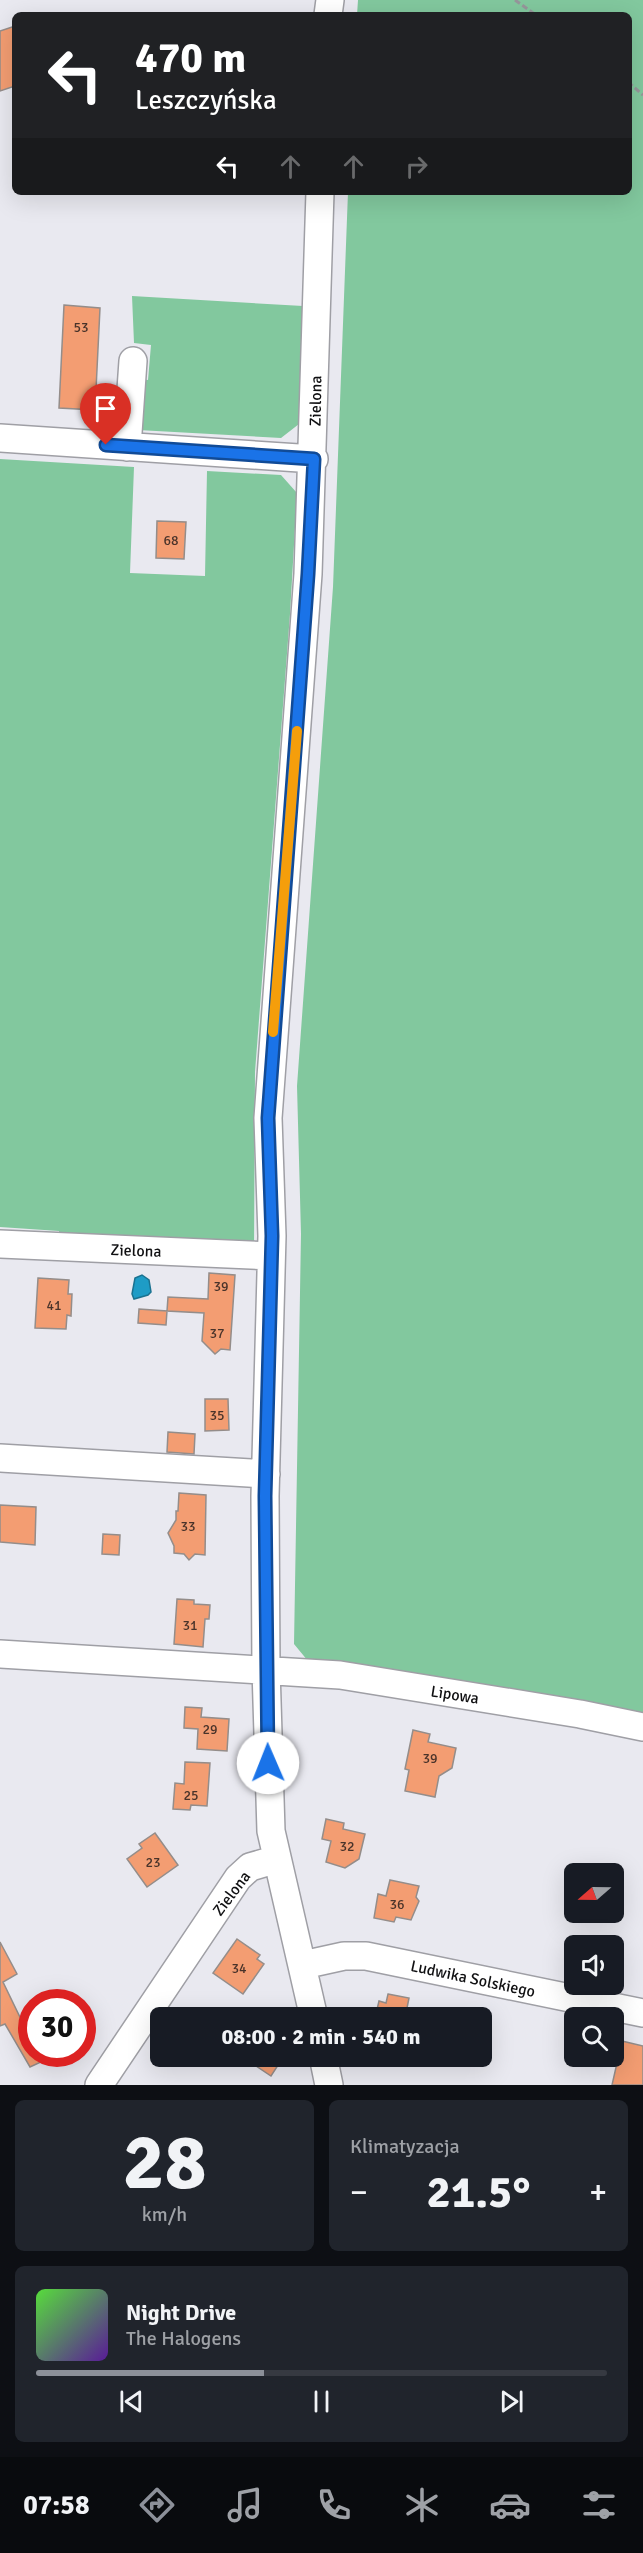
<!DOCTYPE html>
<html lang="pl">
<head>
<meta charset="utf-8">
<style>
	body { margin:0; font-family:Signika,sans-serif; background:#20242c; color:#f1f3f6; height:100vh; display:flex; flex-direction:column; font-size:22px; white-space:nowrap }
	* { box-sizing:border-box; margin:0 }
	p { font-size:20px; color:#9ea1a6 }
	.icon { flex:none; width:33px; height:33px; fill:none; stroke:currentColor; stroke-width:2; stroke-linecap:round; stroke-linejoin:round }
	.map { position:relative; height:2085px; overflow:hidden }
	.drawer { display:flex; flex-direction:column; gap:15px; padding:15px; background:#0d0f14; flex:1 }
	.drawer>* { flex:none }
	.hud { position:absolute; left:12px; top:12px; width:620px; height:183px; border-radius:9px; box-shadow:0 6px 24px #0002; background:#202124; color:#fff; overflow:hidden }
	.needle { width:39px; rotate:250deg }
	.tools { position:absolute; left:564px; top:1863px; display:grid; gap:12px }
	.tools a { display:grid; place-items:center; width:60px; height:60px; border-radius:9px; background:#171b24; box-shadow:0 6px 24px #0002; font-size:30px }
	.speed { position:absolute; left:18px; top:1989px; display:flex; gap:12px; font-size:30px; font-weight:700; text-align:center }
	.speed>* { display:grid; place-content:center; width:78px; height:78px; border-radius:50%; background:#171b24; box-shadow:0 6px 24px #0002; line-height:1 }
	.speed .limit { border:9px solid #d22; background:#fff; color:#111 }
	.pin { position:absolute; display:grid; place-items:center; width:51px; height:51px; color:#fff; margin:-62px -26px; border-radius:50% 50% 50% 0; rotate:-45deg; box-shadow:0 0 6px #0007 }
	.pin .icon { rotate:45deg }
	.me { position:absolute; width:66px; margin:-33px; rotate:359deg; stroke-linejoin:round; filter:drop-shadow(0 0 4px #0008) }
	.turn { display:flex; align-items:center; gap:21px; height:126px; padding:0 24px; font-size:27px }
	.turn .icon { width:78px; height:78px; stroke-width:2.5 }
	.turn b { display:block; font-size:42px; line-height:51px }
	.lanes { display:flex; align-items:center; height:57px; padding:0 24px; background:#0003; justify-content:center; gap:30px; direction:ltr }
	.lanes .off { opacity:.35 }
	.big { font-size:45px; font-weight:800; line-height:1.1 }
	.drawer .widget { flex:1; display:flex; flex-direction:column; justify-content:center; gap:9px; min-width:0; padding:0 21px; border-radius:9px; background:#20242c }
	.drawer .dial { align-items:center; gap:0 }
	.dial b { font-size:78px; line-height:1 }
	.song { display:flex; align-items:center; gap:18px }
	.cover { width:72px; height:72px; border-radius:9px; background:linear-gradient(135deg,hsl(110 70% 55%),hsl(270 70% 35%)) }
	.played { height:6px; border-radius:3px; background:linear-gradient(90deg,#8c9099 40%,#363941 40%) }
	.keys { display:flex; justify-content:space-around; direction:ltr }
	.heat { display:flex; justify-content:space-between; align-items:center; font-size:33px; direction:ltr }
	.drawer .tiles { flex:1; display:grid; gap:15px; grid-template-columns:1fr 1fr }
	.widget:last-child { grid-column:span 2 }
	.trip { position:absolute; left:150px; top:2007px; width:342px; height:60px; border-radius:9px; background:#171b24; box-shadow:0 6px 24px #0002; font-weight:800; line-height:60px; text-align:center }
	.tabs { display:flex; height:96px; justify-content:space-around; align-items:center; background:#090b0e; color:#9ea1a6 }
	.tabs .icon { width:42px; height:42px }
	.tabs .on { color:#8c9099 }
	.tabs b { font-size:27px; color:#f1f3f6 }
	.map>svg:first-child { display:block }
</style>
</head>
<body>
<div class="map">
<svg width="643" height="2085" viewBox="0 0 643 2085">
	<rect width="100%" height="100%" fill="#e9e9f0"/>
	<path fill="#82c89e" d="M 358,0 L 643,0 L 643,1728 L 308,1661 L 294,1644 L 301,1234 L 297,1086 L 333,587 L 348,192 L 628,192 L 628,15 L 357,15 Z
		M 132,296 L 303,306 L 299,424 L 281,438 L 138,430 L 141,379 L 148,380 L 151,345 L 134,343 Z
		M 0,459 L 134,467 L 130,573 L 205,576 L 207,471 L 281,475 L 297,493 L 290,614 L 255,1072 L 254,1251 L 59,1240 L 59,1231 L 0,1227 Z"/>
	<path fill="#1e9cc6" stroke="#1a7290" stroke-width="1.5" d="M 142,1275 L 149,1280 L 151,1292 L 148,1295 L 134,1299 L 132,1294 L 135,1278 Z"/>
	<path fill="#f39d72" stroke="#948d8a" stroke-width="1.5" d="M 15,26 L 15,86 L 0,91 L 0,31 Z
		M 64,305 L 100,308 L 95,410 L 59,408 Z
		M 157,521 L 186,522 L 184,559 L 156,558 Z
		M 209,1273 L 235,1275 L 230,1350 L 221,1349 L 215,1354 L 202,1341 L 204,1313 L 167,1311 L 168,1297 L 208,1299 Z
		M 38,1278 L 69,1280 L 68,1294 L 72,1294 L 71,1316 L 67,1315 L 66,1329 L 35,1328 Z
		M 139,1309 L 167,1311 L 166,1325 L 138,1323 Z
		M 205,1399 L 228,1399 L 229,1430 L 205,1431 Z
		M 168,1432 L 195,1434 L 194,1454 L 167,1452 Z
		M 179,1493 L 206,1495 L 205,1555 L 195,1554 L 189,1560 L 184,1554 L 174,1553 L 174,1546 L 168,1533 L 176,1520 L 176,1511 L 178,1511 Z
		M 0,1505 L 36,1507 L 35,1545 L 0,1542 Z
		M 103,1534 L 120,1535 L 119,1555 L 102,1554 Z
		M 177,1599 L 194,1600 L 194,1604 L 210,1605 L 209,1619 L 205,1619 L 203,1647 L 174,1644 Z
		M 185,1707 L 202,1708 L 201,1717 L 229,1719 L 227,1751 L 197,1749 L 198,1729 L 184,1728 Z
		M 413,1730 L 430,1734 L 428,1742 L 456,1748 L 452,1768 L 439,1776 L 435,1797 L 405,1791 L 409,1770 L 405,1769 Z
		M 185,1762 L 210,1763 L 207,1806 L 191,1805 L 190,1810 L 173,1809 L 175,1783 L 184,1784 Z
		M 326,1819 L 344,1823 L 343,1829 L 365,1834 L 359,1859 L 345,1868 L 326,1862 L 331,1841 L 322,1839 Z
		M 155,1833 L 178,1865 L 147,1887 L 127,1859 L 142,1848 L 139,1844 Z
		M 390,1880 L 419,1886 L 416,1897 L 419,1901 L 411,1920 L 396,1917 L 394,1922 L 374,1918 L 378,1894 L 386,1896 Z
		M 237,1939 L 260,1955 L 257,1959 L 264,1964 L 243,1994 L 213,1973 Z
		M 0,1942 L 17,1974 L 3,1982 L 32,2042 L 32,2054 L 37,2054 L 41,2062 L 30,2067 L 5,2024 L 0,2026 Z
		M 388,1994 L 409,1998 L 407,2008 L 422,2011 L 422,2018 L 375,2018 L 379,2001 L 386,2003 Z
		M 622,2041 L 643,2046 L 643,2085 L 612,2085 Z
		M 241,2056 L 284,2056 L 271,2076 Z"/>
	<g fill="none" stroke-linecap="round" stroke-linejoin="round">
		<g stroke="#9f9fa5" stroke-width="30">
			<path id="minor" d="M 328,15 L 330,0
				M 0,438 L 314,459
				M 127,447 L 133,361
				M 0,1244 L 271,1256
				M 0,1458 L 266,1474
				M 0,1654 L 340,1675 L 580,1714 L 643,1727
				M 303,1965 L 344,1956 L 366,1956 L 643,2013
				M 314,2018 L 271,1831 L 266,1669 L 265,1496 L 272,1236 L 268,1118 L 308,574 L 320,192
				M 323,2056 L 329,2085
				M 99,2085 L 238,1878 L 250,1867 L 277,1859"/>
		</g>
		<path stroke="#96969b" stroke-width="3" stroke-dasharray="6 3" stroke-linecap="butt" d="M 515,0 L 536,15
			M 628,82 L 643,95"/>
		<use href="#minor" stroke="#fff" stroke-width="27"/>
	</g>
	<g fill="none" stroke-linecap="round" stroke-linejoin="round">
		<g stroke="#114b97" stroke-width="15">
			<path id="route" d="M 106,445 L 314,459 L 308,574 L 268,1118 L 272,1236 L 265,1496 L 268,1763"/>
		</g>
		<use href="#route" stroke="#1a73e8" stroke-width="10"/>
		<path stroke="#f59e0b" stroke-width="10" d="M 273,1032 L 297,731"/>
	</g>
	<g text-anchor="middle" stroke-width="4.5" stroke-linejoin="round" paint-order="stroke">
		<g font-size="14" fill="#49332a">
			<text x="81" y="332">53</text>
			<text x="171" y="545">68</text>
			<text x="221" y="1291">39</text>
			<text x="54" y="1310">41</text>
			<text x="217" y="1338">37</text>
			<text x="217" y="1420">35</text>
			<text x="188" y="1531">33</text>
			<text x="190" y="1630">31</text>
			<text x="210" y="1734">29</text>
			<text x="430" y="1763">39</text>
			<text x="191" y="1800">25</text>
			<text x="347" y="1851">32</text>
			<text x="153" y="1867">23</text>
			<text x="397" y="1909">36</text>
			<text x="239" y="1973">34</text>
		</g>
		<g font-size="16" fill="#101012" stroke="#fff">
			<text transform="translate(315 401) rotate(-89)" y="6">Zielona</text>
			<text transform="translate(136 1250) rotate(2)" y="6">Zielona</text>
			<text transform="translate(455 1694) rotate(9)" y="6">Lipowa</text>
			<text transform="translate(231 1893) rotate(-53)" y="6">Zielona</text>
			<text transform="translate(473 1978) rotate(12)" y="6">Ludwika Solskiego</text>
		</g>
	</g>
</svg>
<div class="tools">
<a><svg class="needle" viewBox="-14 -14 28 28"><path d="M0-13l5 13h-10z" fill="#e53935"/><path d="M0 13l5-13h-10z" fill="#9ea1a6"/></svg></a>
<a><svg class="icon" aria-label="sound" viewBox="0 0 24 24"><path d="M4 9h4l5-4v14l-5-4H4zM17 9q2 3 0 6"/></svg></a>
<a><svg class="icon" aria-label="search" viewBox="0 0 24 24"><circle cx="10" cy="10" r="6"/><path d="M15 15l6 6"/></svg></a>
</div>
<div class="speed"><div class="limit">30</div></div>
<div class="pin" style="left:106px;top:445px;background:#d93025"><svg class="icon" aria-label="arrive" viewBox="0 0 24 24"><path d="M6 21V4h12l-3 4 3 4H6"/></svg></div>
<svg class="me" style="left:268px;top:1763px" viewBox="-20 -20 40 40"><circle r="19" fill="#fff"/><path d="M0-13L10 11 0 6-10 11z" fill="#1a73e8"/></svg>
<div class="trip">08:00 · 2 min · 540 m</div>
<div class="hud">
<div class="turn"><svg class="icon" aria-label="left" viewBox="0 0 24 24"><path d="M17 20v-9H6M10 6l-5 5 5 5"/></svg><div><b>470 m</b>Leszczyńska</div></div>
<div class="lanes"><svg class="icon" aria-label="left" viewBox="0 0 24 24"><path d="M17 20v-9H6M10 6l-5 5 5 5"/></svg><svg class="icon off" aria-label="ahead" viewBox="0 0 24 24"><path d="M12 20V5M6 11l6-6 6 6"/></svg><svg class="icon off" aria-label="ahead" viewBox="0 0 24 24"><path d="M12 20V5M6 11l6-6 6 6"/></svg><svg class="icon off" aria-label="right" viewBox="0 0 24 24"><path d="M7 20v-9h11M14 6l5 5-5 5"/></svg></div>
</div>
</div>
<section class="drawer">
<div class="tiles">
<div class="widget dial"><b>28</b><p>km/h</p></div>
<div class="widget"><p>Klimatyzacja</p>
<div class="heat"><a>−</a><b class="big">21.5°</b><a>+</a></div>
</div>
<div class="widget">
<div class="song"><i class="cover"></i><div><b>Night Drive</b><p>The Halogens</p></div></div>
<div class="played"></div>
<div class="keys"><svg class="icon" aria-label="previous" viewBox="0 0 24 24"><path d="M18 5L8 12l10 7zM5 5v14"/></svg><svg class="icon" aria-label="pause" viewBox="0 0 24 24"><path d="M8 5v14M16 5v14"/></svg><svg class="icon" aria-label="next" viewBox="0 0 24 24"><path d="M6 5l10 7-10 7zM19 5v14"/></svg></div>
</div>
</div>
</section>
<nav class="tabs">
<b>07:58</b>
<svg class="icon on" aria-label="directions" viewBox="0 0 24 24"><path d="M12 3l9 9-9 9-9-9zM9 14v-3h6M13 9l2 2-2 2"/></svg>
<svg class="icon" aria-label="music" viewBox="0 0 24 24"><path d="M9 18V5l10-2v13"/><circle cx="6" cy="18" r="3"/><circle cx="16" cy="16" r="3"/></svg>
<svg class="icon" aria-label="phone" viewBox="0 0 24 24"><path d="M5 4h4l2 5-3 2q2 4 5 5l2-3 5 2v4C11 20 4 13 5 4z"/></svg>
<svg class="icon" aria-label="climate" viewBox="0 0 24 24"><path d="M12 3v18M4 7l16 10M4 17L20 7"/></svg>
<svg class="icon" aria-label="car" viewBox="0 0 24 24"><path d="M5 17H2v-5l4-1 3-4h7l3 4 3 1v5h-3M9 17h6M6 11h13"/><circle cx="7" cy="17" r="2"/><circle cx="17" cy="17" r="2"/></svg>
<svg class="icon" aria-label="filters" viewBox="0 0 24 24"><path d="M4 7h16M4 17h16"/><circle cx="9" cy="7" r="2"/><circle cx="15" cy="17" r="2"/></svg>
</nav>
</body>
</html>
